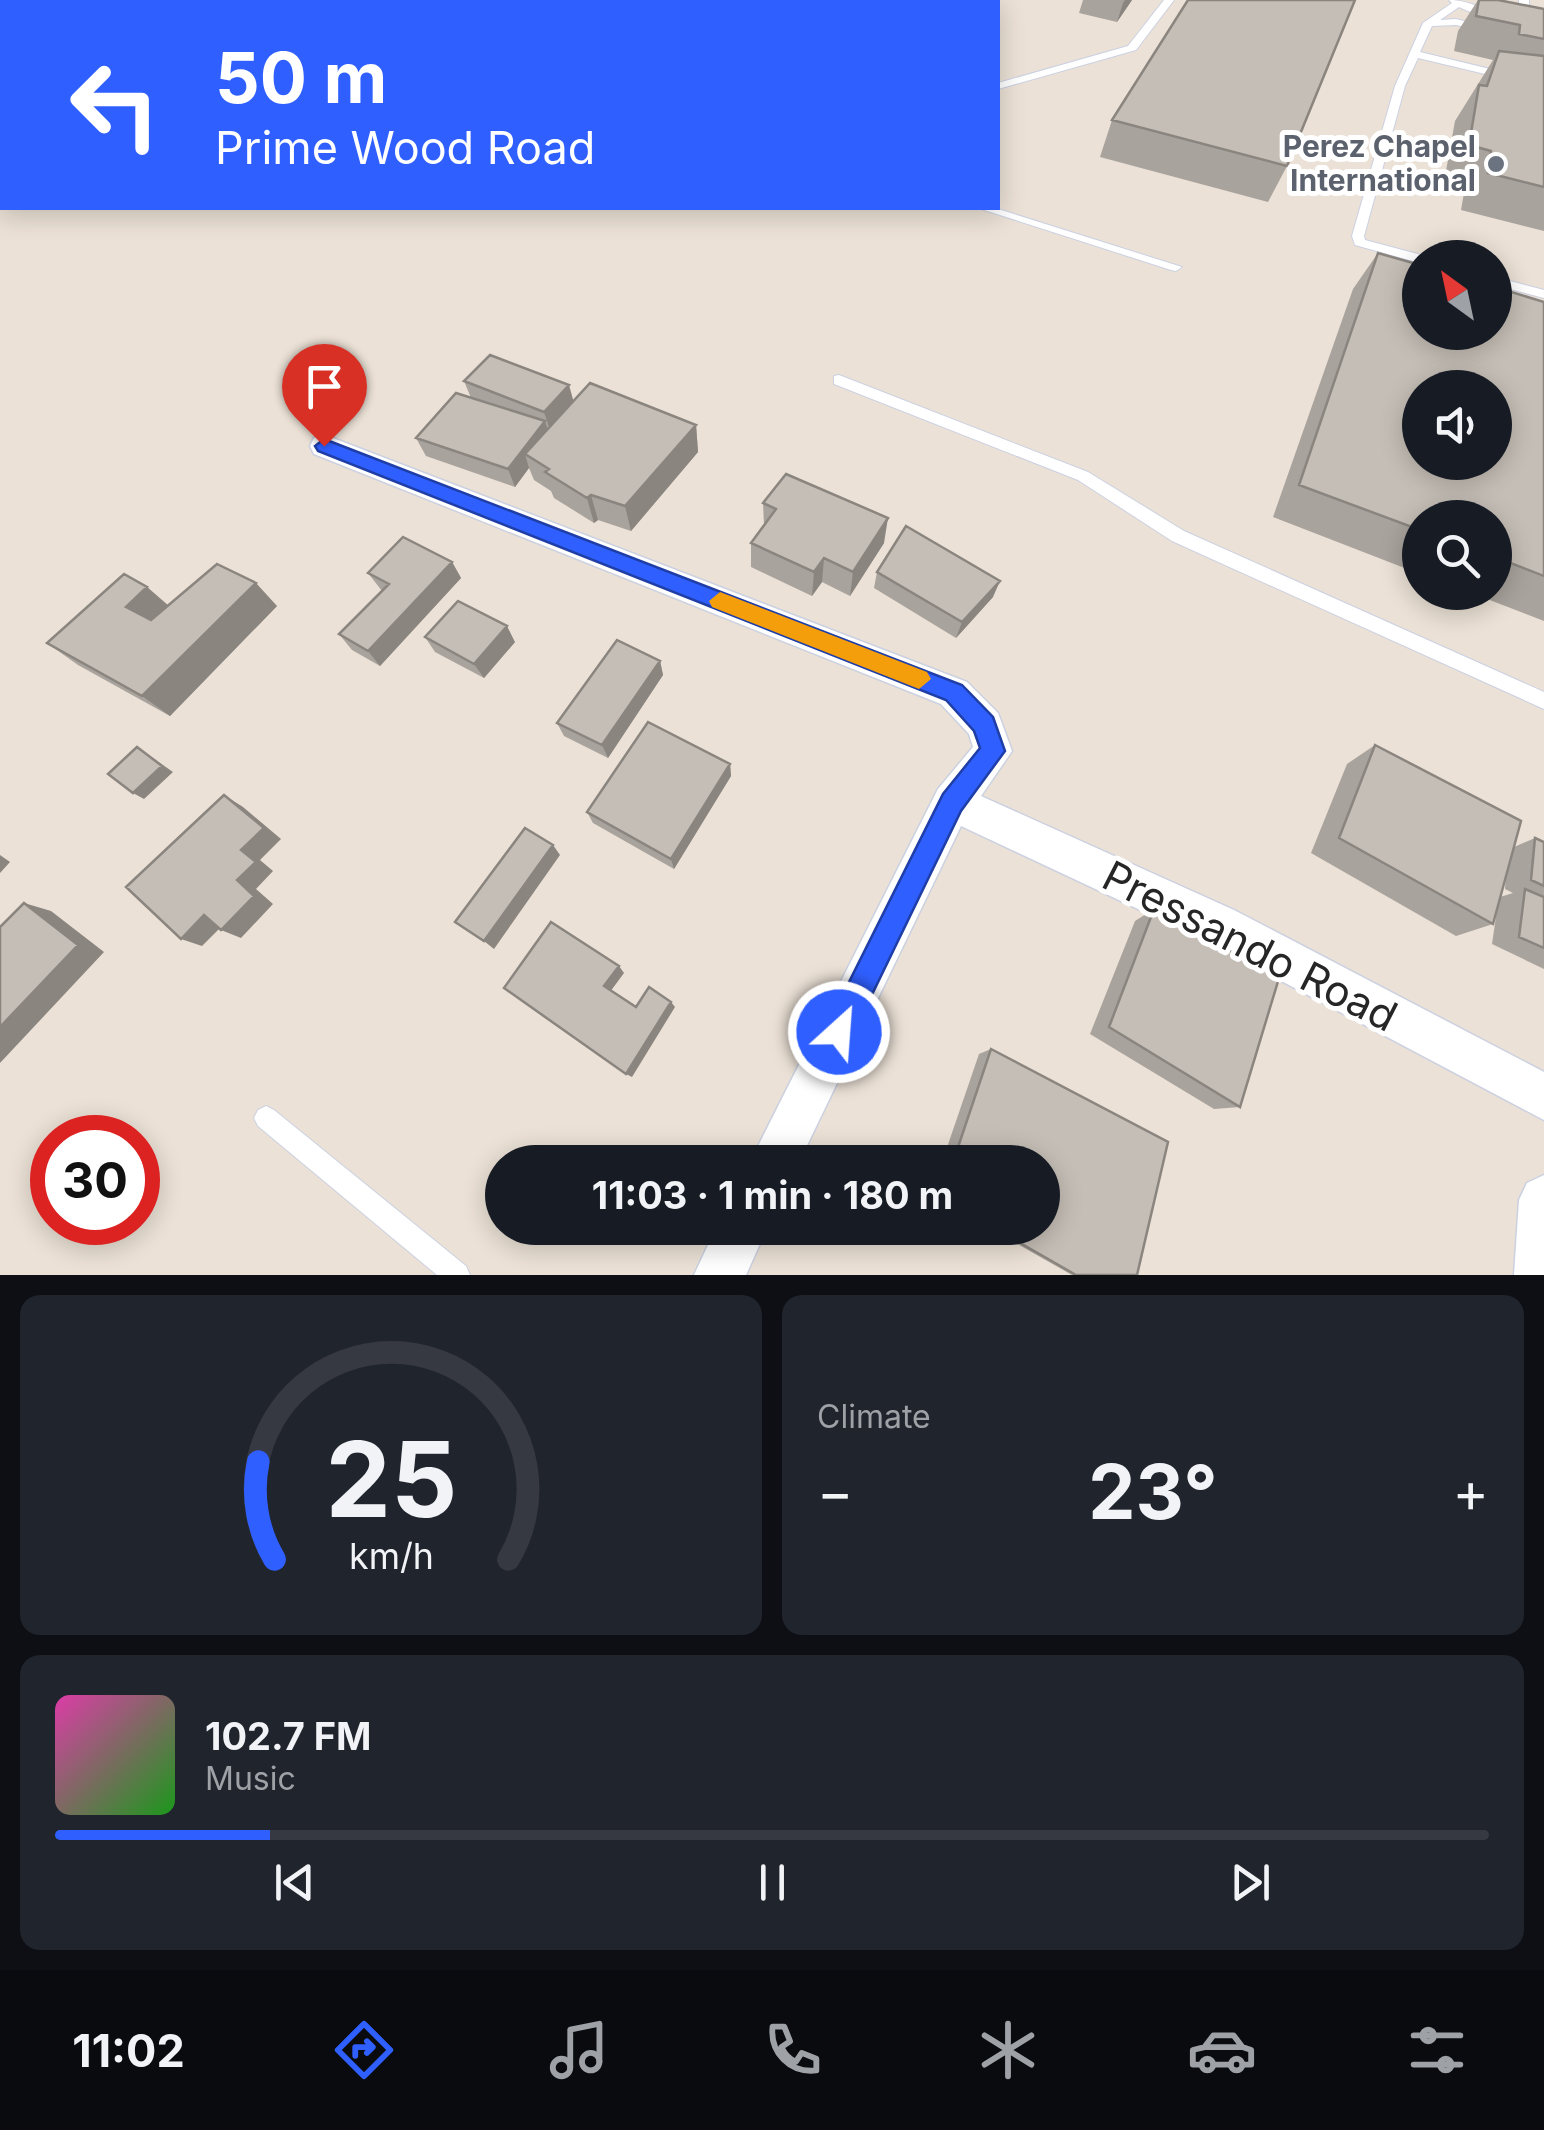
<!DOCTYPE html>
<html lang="en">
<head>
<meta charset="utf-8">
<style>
	body { margin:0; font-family:Inter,sans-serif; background:#20242c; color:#f1f3f6; height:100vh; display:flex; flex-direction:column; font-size:38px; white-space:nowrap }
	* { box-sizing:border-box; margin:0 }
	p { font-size:32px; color:#9ea1a6 }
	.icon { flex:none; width:55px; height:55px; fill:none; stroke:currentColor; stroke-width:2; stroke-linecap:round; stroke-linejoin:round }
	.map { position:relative; height:1275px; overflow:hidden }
	.drawer { display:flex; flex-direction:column; gap:20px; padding:20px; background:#0d0f14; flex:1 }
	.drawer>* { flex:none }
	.banner { position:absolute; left:0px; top:0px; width:1000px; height:210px; box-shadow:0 5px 25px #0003; background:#2f5fff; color:#fff; overflow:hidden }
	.needle { width:65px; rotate:327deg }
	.controls { position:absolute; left:1402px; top:240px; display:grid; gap:20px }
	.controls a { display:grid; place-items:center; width:110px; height:110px; border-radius:50%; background:#171b24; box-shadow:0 5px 25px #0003; font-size:50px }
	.speed { position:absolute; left:30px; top:1115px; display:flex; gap:20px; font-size:50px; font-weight:700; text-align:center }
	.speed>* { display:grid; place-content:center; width:130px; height:130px; border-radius:50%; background:#171b24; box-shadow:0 5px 25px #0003; line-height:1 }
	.speed .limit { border:15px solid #d22; background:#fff; color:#111 }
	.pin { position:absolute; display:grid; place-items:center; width:85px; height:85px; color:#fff; margin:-102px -42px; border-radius:50% 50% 50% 0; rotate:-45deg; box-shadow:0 0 10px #0007 }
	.pin .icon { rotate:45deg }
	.me { position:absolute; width:110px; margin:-55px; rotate:26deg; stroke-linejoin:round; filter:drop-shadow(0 0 8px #0008) }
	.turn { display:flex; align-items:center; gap:35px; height:210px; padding:0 50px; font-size:45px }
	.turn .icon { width:130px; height:130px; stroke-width:2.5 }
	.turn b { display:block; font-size:70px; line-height:85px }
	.big { font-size:75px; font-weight:700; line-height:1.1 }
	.drawer .tile { flex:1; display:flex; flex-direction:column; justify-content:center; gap:15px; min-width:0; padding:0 35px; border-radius:20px; background:#20242c }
	.drawer .dial { align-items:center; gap:0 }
	.dial svg { height:260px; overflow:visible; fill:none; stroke:#363941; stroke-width:7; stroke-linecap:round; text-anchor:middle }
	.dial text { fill:#f1f3f6; stroke:none }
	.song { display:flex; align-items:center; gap:30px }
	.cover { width:120px; height:120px; border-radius:15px; background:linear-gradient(135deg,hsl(320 70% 55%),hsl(120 70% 35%)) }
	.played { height:10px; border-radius:5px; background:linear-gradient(90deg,#2f5fff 15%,#363941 15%) }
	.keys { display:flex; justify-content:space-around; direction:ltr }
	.heat { display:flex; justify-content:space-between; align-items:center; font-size:55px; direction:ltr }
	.drawer .tiles { flex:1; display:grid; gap:20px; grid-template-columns:1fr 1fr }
	.tile:last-child { grid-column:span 2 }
	.trip { position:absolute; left:485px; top:1145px; width:575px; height:100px; border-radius:50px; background:#171b24; box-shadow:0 5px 25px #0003; font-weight:700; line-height:100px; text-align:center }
	.dock { display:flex; height:160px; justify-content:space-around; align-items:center; background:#090b0e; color:#9ea1a6 }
	.dock .icon { width:70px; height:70px }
	.dock .on { color:#2f5fff }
	.dock b { font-size:45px; color:#f1f3f6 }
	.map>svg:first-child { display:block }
</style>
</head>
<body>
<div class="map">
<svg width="1544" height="1275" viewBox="0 0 1544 1275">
	<rect width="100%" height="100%" fill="#ebe1d6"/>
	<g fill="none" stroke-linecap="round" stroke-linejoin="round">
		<g stroke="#cbd1e1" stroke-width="2">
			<path id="lane" d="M 1164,0 L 1174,0 L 1136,50 L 998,89 L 998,83 L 1128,46 Z
				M 1449,0 C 1477,0 1486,18 1519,8 L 1519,0 L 1529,0 L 1529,10 C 1506,22 1481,18 1459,7 L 1440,20 L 1456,19 L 1492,28 L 1487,31 L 1456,25 L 1432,26 L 1420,52 L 1544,82 L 1544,88 L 1418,58 L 1405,86 L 1364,236 L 1365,240 L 1425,256 L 1420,258 L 1420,263 L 1355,245 L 1352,236 L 1395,86 L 1423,23 L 1452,3 Z
				M 978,208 L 995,208 L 1182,267 L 1176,271 L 1171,270 Z
				M 1495,277 L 1544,290 L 1544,298 L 1495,285 Z
				M 839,375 L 1088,472 L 1184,531 L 1544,692 L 1544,709 L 1172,541 L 1078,480 L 834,384 L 834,376 Z
				M 266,1106 L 274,1110 L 466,1266 L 470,1275 L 437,1275 L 258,1126 L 254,1118 L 258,1110 Z"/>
		</g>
		<g stroke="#cbd1e1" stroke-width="3">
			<path id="street" d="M 325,435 L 967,682 L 998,713 L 1012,751 L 981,796 L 1234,910 L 1544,1072 L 1544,1120 L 1204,940 L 961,826 L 799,1162 L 750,1162 L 938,789 L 973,747 L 969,734 L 941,704 L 314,454 L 310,446 L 314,438 Z
				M 1544,1175 L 1544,1275 L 1514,1275 L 1519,1200 L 1527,1183 Z
				M 716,1228 L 767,1228 L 746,1275 L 694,1275 Z"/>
		</g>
		<use href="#lane" fill="#fff" fill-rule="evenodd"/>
		<use href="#street" fill="#fff" fill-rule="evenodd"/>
	</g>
	<path fill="#a9a39d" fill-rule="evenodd" d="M 1083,0 L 1132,0 L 1117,22 L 1079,13 Z
		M 1478,0 L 1498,0 L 1544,9 L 1544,231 L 1461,210 L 1465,187 L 1444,182 L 1455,121 L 1493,60 L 1454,51 L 1458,31 Z
		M 1112,120 L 1287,166 L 1268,202 L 1100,157 Z
		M 1378,253 L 1544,302 L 1544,621 L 1469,592 L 1495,592 L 1495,518 L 1420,518 L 1420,574 L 1273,517 L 1353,289 Z
		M 464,381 L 696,425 L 698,452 L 631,531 L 598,520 L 594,523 L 554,498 L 551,491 L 534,480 L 529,468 L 515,487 L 426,456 L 416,438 L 471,398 Z
		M 763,503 L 884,543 L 850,596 L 822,582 L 812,596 L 751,567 L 751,543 L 764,525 Z
		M 452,562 L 461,578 L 380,666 L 352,650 L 339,634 L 382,591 L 368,573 Z
		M 877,572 L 993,597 L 956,638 L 874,588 Z
		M 147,587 L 168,605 L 277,606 L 170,716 L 78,665 L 47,643 Z
		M 425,637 L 515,642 L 484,678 L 435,652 Z
		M 660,661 L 663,675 L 608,758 L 564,736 L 557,723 Z
		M 1375,745 L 1514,847 L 1535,838 L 1544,842 L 1544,969 L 1492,944 L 1497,910 L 1493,924 L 1456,936 L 1311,853 L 1347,764 ZM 1506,875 L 1505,889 L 1513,893 L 1500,897 Z
		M 730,764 L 731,776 L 674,869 L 593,823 L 587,812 Z
		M 1154,909 L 1240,1107 L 1214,1109 L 1090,1034 L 1135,921 Z
		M 991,1049 L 1137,1275 L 1072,1275 L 989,1228 L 1042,1228 L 1042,1162 L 942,1162 L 979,1054 Z"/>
	<path fill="#8a857f" d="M 162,0 L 180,0 L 181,2 L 158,2 Z
		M 540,0 L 559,0 L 560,2 L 541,2 Z
		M 1125,0 L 1132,0 L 1117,22 L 1123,3 Z
		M 2,84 L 2,137 L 0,139 L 0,86 Z
		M 569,385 L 574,403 L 550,430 L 544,412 Z
		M 545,421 L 551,440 L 525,454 L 529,468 L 515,487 L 508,469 Z
		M 696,425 L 698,452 L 631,531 L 625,506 Z
		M 591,495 L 598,520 L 594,523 L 587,498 Z
		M 888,518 L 884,543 L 850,596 L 853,572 Z
		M 824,558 L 822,582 L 812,596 L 814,572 Z
		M 452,562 L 461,578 L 380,666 L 368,651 Z
		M 1000,581 L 993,597 L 956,638 L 962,622 Z
		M 256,583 L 277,606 L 170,716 L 142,696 Z
		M 147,587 L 173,610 L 153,629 L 126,607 Z
		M 507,626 L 515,642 L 484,678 L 474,664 Z
		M 660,661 L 663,675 L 608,758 L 602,745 Z
		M 137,747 L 173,772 L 144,799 L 133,793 Z
		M 730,764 L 731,776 L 674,869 L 671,859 Z
		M 224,795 L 243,807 L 281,839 L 260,860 L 273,871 L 256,889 L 273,904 L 241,938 L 221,930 L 237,880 L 241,850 Z
		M 553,845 L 560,855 L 494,949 L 484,941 Z
		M 0,855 L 10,862 L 0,873 Z
		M 24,903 L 51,911 L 104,952 L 0,1063 L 0,1027 Z
		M 204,915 L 224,924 L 202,946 L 181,939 Z
		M 619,966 L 624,973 L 610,992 L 604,986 Z
		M 671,1002 L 675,1007 L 632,1077 L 626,1074 Z"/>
	<path fill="#c5beb6" stroke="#8a857f" stroke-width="2.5" fill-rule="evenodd" d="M 111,0 L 162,0 L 158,2 L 107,2 Z
		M 392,0 L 544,0 L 541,2 L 389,2 Z
		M 1188,0 L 1355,0 L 1287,166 L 1112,120 Z
		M 1479,0 L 1498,0 L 1544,9 L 1544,39 L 1519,34 L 1520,25 L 1476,16 Z
		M 0,51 L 2,52 L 2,84 L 0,86 Z
		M 1499,51 L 1544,56 L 1544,187 L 1488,173 L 1491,151 L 1469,145 L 1479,85 L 1487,86 Z
		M 1378,253 L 1420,265 L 1420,332 L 1495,332 L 1495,287 L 1544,302 L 1544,576 L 1495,557 L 1495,518 L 1420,518 L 1420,530 L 1299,485 ZM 1420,388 L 1495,388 L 1495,462 L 1420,462 Z
		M 490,355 L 569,385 L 544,412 L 464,381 Z
		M 590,383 L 696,425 L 625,506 L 591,495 L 587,498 L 545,472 L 549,469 L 525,454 Z
		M 456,393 L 545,421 L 508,469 L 416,438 Z
		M 786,474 L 888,518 L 853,572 L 824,558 L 814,572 L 751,543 L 776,509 L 763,503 Z
		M 906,526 L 1000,581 L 962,622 L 877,572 Z
		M 403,537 L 452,562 L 368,651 L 339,634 L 389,584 L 368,573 Z
		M 217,564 L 256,583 L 142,696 L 47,643 L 124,574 L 147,587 L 126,607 L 151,620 Z
		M 458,601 L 507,626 L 474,664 L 425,637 Z
		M 617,640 L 660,661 L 602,745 L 557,723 Z
		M 648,722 L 730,764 L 671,859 L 587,812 Z
		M 1375,745 L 1521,821 L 1493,924 L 1339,838 Z
		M 137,747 L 162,766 L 133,793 L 108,774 Z
		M 224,795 L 264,828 L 241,850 L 256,862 L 237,880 L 254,896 L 221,930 L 204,915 L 181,939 L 126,887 Z
		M 525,828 L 553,845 L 484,941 L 455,922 Z
		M 1535,838 L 1544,842 L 1544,886 L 1531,880 Z
		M 1525,889 L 1544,897 L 1544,948 L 1519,937 Z
		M 24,903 L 78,945 L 0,1027 L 0,927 Z
		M 1154,909 L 1279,978 L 1240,1107 L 1109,1027 Z
		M 551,922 L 619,966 L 604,986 L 636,1007 L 649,987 L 671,1002 L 626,1074 L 504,988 Z
		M 991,1049 L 1168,1142 L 1137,1275 L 1076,1275 L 994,1228 L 1042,1228 L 1042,1162 L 953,1162 Z"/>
	<path fill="#2f5fff" stroke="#1f3ea6" stroke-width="2.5" d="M 324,439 L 962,685 L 993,717 L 1005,751 L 961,811 L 849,1042 L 839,1046 L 829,1042 L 824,1032 L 943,794 L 980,748 L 974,731 L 946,700 L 318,451 L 315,446 Z"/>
	<path fill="#f59e0b" d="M 720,592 L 927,672 L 931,679 L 919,689 L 712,607 L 709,601 Z"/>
	<circle fill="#6b7280" stroke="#fff" stroke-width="4" cx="1496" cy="164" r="10"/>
	<g text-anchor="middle" stroke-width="10" stroke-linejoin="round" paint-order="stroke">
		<g font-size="30" font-weight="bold" fill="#5b616d" stroke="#fff" text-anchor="end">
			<text x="1476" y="157">Perez Chapel<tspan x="1476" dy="34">International</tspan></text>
		</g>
		<g font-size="42" fill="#262626" stroke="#fff">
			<text transform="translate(1250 946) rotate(27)" y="15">Pressando Road</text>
		</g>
	</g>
</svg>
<div class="controls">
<a><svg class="needle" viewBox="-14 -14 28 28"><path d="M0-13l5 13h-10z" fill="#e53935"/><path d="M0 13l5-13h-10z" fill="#9ea1a6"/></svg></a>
<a><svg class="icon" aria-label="sound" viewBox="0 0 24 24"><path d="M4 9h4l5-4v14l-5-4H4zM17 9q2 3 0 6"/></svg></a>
<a><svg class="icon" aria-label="search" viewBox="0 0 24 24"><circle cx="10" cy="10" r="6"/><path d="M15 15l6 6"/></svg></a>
</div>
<div class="speed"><div class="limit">30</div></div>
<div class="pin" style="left:324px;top:446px;background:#d93025"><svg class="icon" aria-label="arrive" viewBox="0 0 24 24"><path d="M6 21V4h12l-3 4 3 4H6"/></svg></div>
<svg class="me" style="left:839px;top:1032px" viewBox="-20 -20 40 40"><circle r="17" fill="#2f5fff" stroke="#fff" stroke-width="3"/><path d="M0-11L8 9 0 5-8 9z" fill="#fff"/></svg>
<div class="trip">11:03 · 1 min · 180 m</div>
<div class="banner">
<div class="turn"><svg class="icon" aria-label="left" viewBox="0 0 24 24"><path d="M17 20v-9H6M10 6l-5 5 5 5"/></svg><div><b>50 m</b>Prime Wood Road</div></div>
</div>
</div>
<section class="drawer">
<div class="tiles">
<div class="tile dial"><svg viewBox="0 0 100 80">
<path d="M14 69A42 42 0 1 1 86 69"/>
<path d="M14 69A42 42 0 0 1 9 39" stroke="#2f5fff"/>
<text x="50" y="56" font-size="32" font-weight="700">25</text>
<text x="50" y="72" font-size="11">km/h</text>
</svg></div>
<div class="tile"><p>Climate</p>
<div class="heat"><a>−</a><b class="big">23°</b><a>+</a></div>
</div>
<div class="tile">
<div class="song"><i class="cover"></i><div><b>102.7 FM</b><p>Music</p></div></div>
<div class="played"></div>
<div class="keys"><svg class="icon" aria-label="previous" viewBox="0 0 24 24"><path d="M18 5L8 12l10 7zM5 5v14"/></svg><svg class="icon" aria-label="pause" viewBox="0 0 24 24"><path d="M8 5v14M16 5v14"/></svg><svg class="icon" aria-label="next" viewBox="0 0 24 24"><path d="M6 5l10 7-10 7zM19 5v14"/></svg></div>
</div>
</div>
</section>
<nav class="dock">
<b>11:02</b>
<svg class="icon on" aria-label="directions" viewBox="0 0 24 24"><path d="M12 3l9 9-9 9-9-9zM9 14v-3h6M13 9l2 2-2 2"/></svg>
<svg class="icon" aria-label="music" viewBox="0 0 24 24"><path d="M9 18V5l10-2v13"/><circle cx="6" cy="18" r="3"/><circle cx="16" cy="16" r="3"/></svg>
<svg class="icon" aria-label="phone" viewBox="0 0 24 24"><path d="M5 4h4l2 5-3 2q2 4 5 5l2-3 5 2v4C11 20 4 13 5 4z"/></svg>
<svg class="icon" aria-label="climate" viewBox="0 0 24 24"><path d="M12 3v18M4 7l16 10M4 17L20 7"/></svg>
<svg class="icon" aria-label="car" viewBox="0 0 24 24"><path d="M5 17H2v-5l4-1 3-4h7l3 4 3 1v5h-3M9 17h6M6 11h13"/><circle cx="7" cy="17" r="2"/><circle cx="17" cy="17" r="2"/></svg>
<svg class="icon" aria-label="filters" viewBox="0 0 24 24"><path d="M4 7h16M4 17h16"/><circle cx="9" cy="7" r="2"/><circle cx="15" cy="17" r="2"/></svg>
</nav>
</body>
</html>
